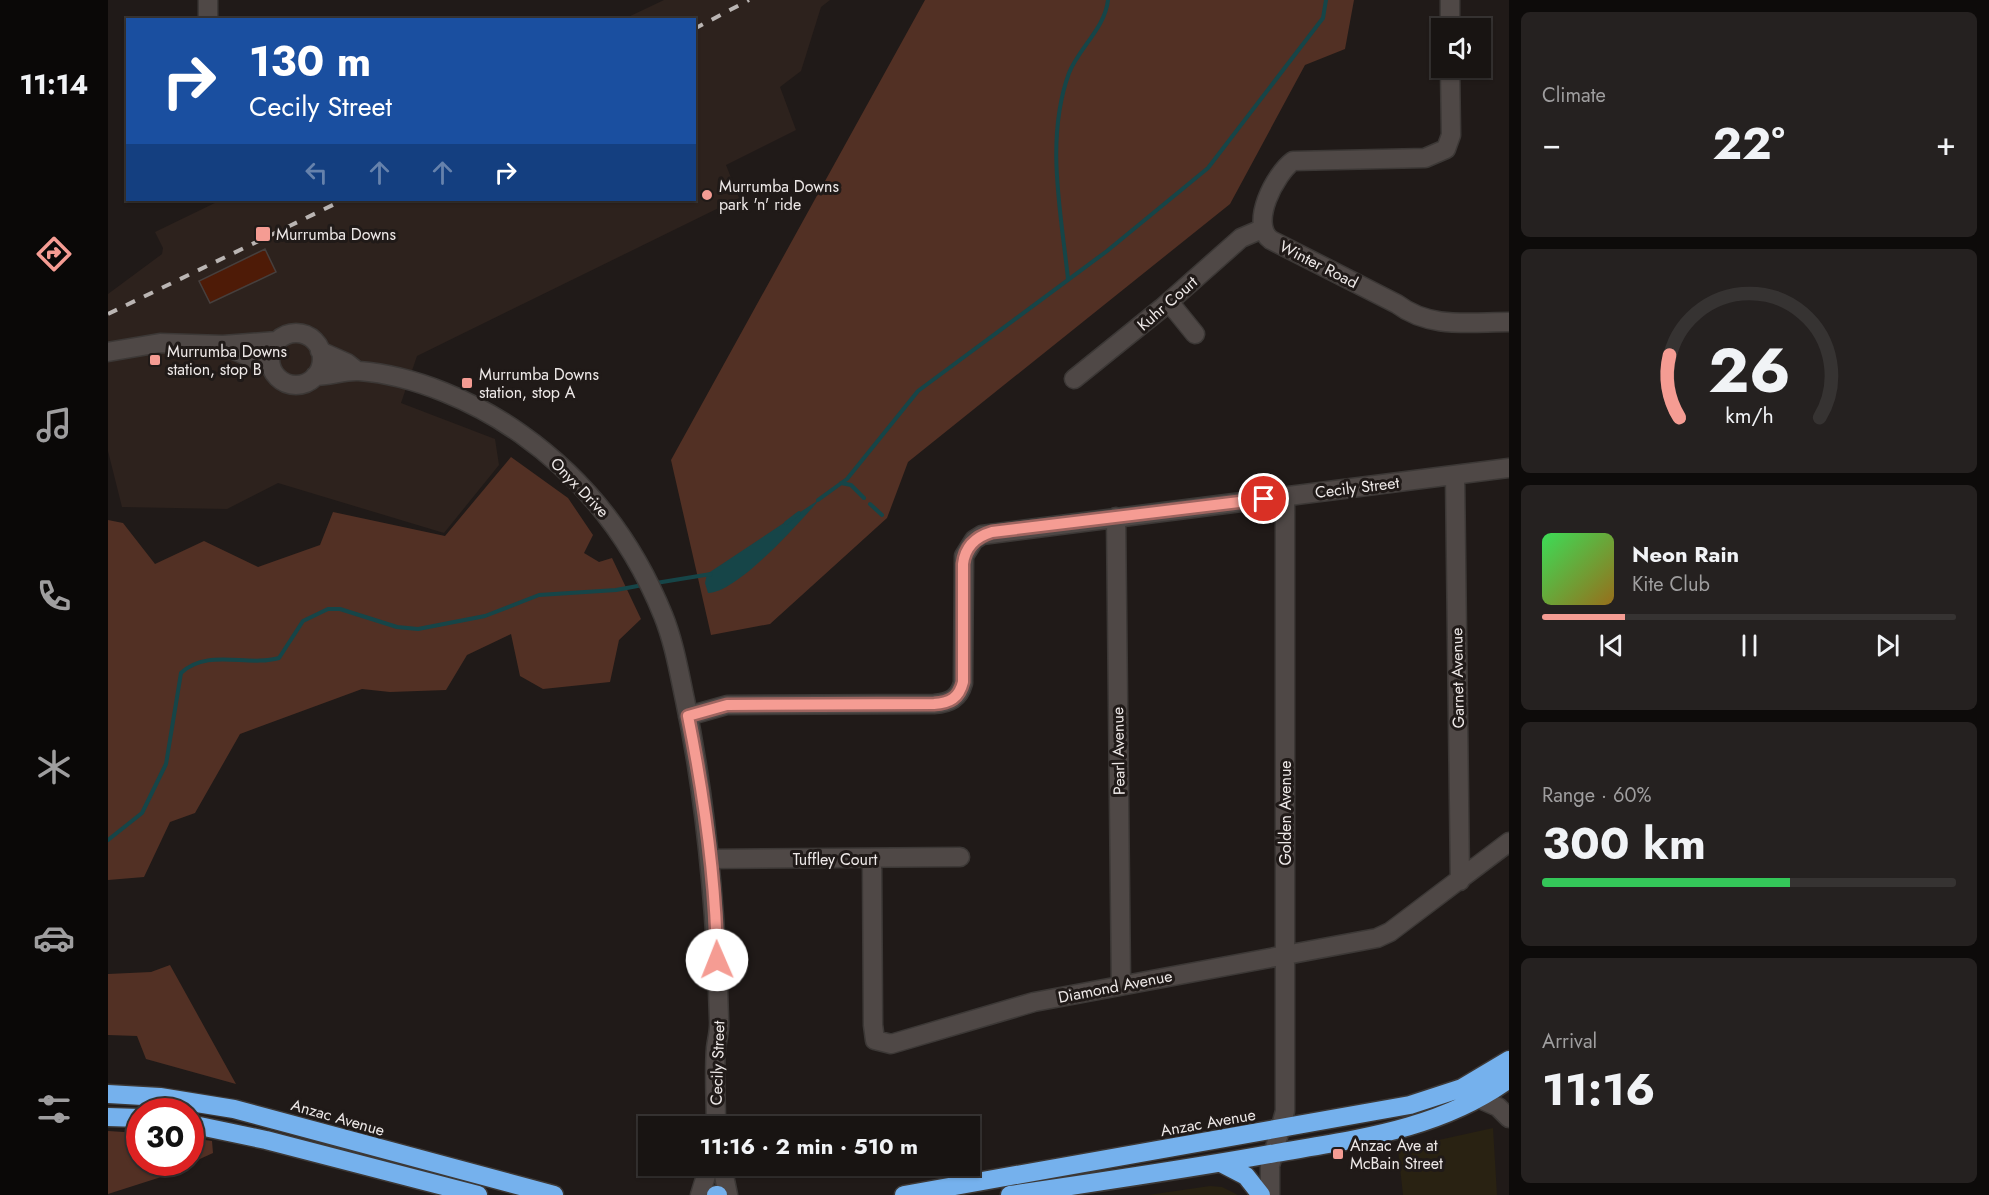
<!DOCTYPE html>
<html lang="en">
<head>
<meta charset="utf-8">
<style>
	body { margin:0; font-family:Jost,sans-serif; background:#252120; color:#f1f3f6; height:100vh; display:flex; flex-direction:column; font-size:22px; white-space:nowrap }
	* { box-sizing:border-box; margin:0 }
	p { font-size:20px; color:#9f9e9f }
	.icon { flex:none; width:33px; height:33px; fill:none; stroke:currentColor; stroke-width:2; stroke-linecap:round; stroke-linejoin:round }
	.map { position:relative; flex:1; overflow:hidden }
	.details { display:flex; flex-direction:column; gap:12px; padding:12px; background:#0d0b0a; width:480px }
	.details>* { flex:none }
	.guide { position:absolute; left:18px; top:18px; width:570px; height:183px; border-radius:0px; box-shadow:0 2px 4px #0004,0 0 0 2px #363332; background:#1a4fa0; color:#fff; overflow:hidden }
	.fabs { position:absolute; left:1323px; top:18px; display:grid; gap:12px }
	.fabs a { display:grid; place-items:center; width:60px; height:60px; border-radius:0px; background:#181412; box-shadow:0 2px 4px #0004,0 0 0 2px #363332; font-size:30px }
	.speed { position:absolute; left:18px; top:1098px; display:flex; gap:12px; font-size:30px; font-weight:700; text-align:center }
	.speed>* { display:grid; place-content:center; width:78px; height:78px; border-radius:50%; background:#181412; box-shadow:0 2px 4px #0004,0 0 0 2px #363332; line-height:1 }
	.speed .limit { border:9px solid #d22; background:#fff; color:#111 }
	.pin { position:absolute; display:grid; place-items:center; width:51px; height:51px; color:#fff; margin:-26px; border:3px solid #fff; border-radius:50%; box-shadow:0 2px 6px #0007 }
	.me { position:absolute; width:66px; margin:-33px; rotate:359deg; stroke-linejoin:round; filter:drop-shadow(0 0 4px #0008) }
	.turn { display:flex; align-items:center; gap:21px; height:126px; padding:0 24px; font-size:27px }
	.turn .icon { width:78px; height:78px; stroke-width:2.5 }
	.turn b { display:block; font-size:42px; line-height:51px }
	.lanes { display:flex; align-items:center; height:57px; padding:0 24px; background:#0003; justify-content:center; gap:30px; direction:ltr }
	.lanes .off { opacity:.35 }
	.big { font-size:45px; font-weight:700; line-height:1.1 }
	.details .tile { flex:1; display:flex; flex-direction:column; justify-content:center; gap:9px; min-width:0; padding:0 21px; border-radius:9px; background:#252120 }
	.details .dial { align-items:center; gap:0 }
	.dial svg { height:156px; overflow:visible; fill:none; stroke:#363332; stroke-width:7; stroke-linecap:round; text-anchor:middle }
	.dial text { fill:#f1f3f6; stroke:none }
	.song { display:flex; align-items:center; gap:18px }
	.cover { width:72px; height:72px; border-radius:9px; background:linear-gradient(135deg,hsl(130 70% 55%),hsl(40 70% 35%)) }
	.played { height:6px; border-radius:3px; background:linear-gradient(90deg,#f59c93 20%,#363332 20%) }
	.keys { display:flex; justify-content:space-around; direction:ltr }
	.heat { display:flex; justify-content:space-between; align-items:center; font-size:33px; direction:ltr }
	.charge { height:9px; border-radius:4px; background:linear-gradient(90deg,#34c759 60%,#363332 0) }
	.trip { position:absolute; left:530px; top:1116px; width:342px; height:60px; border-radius:0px; background:#181412; box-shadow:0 2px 4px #0004,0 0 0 2px #363332; font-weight:700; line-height:60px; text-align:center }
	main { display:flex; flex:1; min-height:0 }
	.tabs { display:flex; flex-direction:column; width:108px; justify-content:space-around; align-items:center; background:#0a0807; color:#9f9e9f }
	.tabs .icon { width:42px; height:42px }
	.tabs .active { color:#f59c93 }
	.tabs b { font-size:27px; color:#f1f3f6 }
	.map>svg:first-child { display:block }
</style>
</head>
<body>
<main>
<nav class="tabs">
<b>11:14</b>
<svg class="icon active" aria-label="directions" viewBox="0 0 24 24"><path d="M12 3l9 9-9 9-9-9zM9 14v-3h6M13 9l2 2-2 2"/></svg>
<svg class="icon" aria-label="music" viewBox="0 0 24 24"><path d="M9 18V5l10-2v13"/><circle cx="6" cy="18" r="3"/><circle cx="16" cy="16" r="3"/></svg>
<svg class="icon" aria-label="phone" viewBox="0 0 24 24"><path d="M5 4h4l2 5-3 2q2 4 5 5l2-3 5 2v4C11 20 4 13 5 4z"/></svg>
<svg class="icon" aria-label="climate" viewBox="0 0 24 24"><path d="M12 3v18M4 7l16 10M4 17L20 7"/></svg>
<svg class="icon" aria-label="car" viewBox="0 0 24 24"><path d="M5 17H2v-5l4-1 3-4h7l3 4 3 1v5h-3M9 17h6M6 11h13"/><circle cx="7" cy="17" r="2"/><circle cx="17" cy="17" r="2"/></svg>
<svg class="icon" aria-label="filters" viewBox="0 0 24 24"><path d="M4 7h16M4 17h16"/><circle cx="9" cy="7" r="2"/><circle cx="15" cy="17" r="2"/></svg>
</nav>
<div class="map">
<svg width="1401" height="1195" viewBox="0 0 1401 1195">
	<rect width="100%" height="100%" fill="#201a18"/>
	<path fill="#292212" d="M 1385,1128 L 1389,1195 L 1295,1195 L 1290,1149 Z
		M 1102,1186 L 1114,1187 L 1130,1195 L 1040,1195 Z"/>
	<path fill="#2d221d" d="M 556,0 L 722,0 L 713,7 L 693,71 L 672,87 L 688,130 L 618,165 L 631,198 L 309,356 L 293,403 L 387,439 L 391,465 L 336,533 L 170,483 L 119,509 L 14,507 L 0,451 L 0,294 L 54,254 L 55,248 L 47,232 L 113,200 L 586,200 L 586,20 L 516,19 Z"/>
	<path fill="#523024" d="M 817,0 L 1246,0 L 1237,49 L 1197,65 L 1122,204 L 800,462 L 779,518 L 662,624 L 603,635 L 563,460 Z
		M 403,457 L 460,498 L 485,535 L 476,553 L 491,562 L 504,558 L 533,619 L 511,640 L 502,682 L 435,689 L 412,676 L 403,634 L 359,655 L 338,690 L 282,692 L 254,689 L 132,734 L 87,813 L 62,822 L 36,877 L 0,880 L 0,520 L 15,523 L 47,564 L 96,541 L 150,567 L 212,545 L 225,512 L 337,536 Z
		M 62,965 L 128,1084 L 38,1059 L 29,1036 L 0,1035 L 0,974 L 43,972 Z
		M 0,1131 L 31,1133 L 32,1162 L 82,1162 L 83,1138 L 104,1141 L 105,1153 L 50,1178 L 0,1194 Z"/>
	<path fill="#164548" d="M 712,499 C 692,522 629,593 600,593 L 597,583 L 599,574 Z"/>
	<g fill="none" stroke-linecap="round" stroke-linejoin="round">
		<path stroke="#164548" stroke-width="4" d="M 960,279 C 953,212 937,139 961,73 C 971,48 997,28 1000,0
			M 733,483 L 743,485 L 756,498
			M 710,500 L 739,479 L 810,391 L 999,251 L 1100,168 L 1215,18 L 1218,0
			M 762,504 L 774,515
			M 678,523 L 691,513
			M 548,583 L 603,574
			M 0,840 L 34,813 L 58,764 L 73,673 C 99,648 139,667 171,658 L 195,621 L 220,609 L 232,609 L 289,627 L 310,629 L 377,616 L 431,595 L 508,590 L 535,585"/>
	</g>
	<path fill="#4e1b07" stroke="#463f3d" stroke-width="1.5" d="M 157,249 L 168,272 L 102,303 L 91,281 Z
		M 544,1166 L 580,1166 L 565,1177 L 560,1177 Z"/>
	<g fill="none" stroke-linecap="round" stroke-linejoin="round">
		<g stroke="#3c3836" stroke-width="21">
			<path id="minor" d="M 1342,0 L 1342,28
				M 100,20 L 100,0
				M 1342,68 L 1343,135 L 1338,149 L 1317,158 L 1185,161 C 1167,174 1141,224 1163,240 L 1289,304 C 1322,329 1361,322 1401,322
				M 1061,302 L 1087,334
				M162 359a26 26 0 1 1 52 0a26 26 0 1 1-52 0Z
				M 119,347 L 162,366
				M 212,351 L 239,363 L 248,370
				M 0,352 L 52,343 L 115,345 L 169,341
				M 207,376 C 222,376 237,370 251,371 C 306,375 368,402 413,434 C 478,480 525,541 555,615 C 566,642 571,672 577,700 C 599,805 608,912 611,1019 C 612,1030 609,1039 608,1048 C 606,1074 608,1101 608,1126
				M 966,379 L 1054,308 L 1133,238 L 1154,229
				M 1347,475 L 1352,881
				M 1008,517 L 1013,985
				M 580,716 L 619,705 L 826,704 C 842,703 851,698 855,683 L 856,556 L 866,540 L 874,535 L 1401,468
				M 601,859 L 852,857
				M 764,859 L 765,1025 L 767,1040 L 783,1044 L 926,1002 L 1269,938 L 1282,932 L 1401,842
				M 1372,1099 L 1390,1107 L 1401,1118
				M 614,1166 L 620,1195
				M 592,1195 L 601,1166
				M 1162,1195 L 1162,1166 L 1177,1111 L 1177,496"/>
		</g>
		<g stroke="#3c3836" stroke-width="21">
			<path id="highway" d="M 0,1094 L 52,1097 L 126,1109 L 446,1195
				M 0,1117 L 32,1118
				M 82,1124 L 158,1140 L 370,1195
				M 1113,1163 L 1138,1176 L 1153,1195
				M 608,1195 L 610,1195
				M 796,1195 L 1302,1105 L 1354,1088 L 1401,1060
				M 902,1195 C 991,1182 1080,1169 1168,1153 C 1249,1139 1333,1129 1401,1079"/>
		</g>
		<use href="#minor" stroke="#4f4846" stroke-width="18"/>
		<use href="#highway" stroke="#75b1ed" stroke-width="18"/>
		<path stroke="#bab5b3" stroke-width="4" stroke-dasharray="10 10" stroke-linecap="butt" d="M 586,29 L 641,0
			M 0,314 L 235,200"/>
	</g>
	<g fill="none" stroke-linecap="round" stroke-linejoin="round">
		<g stroke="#9f6560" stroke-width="15">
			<path id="route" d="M 609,960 C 608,878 596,796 580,716 L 619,705 L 826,704 C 842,703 851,698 855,682 L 855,564 C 857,547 867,537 884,532 L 1156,499"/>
		</g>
		<use href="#route" stroke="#f59c93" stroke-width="10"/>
	</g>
	<g fill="#f59c93" stroke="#201a18" stroke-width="2">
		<circle cx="599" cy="195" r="6"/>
		<rect x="147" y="226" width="16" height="16" rx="3"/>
		<rect x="41" y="354" width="12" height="12" rx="3"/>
		<rect x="353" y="377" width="12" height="12" rx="3"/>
		<rect x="1224" y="1148" width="12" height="12" rx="3"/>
	</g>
	<g text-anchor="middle" stroke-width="6" stroke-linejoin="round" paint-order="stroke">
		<g font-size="16" fill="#eee9e8" stroke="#201a18" text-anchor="start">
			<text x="611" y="192">Murrumba Downs<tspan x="611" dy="18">park 'n' ride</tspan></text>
			<text x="168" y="240">Murrumba Downs</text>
			<text x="59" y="357">Murrumba Downs<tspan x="59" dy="18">station, stop B</tspan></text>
			<text x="371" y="380">Murrumba Downs<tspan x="371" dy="18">station, stop A</tspan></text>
			<text x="1242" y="1151">Anzac Ave at<tspan x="1242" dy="18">McBain Street</tspan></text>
		</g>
		<g font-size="16" fill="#eee9e8" stroke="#201a18">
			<text transform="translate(1211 264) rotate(27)" y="6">Winter Road</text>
			<text transform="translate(1059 303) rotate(-41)" y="6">Kuhr Court</text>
			<text transform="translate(472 487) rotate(46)" y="6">Onyx Drive</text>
			<text transform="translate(1249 487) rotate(-7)" y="6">Cecily Street</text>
			<text transform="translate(1349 678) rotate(-91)" y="6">Garnet Avenue</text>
			<text transform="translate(1010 751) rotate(-91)" y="6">Pearl Avenue</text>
			<text transform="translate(1177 813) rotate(-90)" y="6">Golden Avenue</text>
			<text x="727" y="865">Tuffley Court</text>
			<text transform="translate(1007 986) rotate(-11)" y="6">Diamond Avenue</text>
			<text transform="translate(609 1063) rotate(-88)" y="6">Cecily Street</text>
			<text transform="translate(230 1117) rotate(16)" y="6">Anzac Avenue</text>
			<text transform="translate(1100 1122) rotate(-10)" y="6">Anzac Avenue</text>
		</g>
	</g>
</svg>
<div class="fabs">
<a><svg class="icon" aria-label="sound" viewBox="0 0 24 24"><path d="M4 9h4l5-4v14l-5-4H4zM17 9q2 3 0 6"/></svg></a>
</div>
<div class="speed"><div class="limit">30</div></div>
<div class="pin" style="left:1156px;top:499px;background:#d93025"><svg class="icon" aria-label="arrive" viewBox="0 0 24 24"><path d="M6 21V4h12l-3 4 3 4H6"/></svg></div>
<svg class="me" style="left:609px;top:960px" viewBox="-20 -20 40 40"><circle r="19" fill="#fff"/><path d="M0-13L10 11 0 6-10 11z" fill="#f59c93"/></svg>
<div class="trip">11:16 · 2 min · 510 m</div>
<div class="guide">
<div class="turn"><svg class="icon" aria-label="right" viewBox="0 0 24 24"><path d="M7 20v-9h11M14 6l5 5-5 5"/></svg><div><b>130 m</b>Cecily Street</div></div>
<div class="lanes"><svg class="icon off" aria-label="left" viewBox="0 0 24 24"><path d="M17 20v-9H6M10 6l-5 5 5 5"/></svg><svg class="icon off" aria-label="ahead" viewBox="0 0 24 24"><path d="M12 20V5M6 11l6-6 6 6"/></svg><svg class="icon off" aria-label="ahead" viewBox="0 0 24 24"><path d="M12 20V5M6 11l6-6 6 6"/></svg><svg class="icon" aria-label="right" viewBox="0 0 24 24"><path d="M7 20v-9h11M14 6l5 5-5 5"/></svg></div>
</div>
</div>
<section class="details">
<div class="tile"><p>Climate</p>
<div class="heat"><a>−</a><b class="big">22°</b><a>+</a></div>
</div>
<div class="tile dial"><svg viewBox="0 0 100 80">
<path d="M14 69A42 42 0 1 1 86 69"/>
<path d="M14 69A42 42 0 0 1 9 37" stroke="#f59c93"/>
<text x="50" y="56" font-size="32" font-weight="700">26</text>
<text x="50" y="72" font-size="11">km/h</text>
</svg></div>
<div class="tile">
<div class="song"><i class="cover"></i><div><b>Neon Rain</b><p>Kite Club</p></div></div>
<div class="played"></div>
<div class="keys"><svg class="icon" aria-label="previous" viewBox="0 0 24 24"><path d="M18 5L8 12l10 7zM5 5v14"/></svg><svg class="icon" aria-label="pause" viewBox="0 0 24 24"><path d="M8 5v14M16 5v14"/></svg><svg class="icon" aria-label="next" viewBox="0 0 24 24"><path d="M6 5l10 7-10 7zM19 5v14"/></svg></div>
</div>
<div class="tile"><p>Range · 60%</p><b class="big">300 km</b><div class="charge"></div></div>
<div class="tile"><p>Arrival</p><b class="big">11:16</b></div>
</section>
</main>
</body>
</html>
